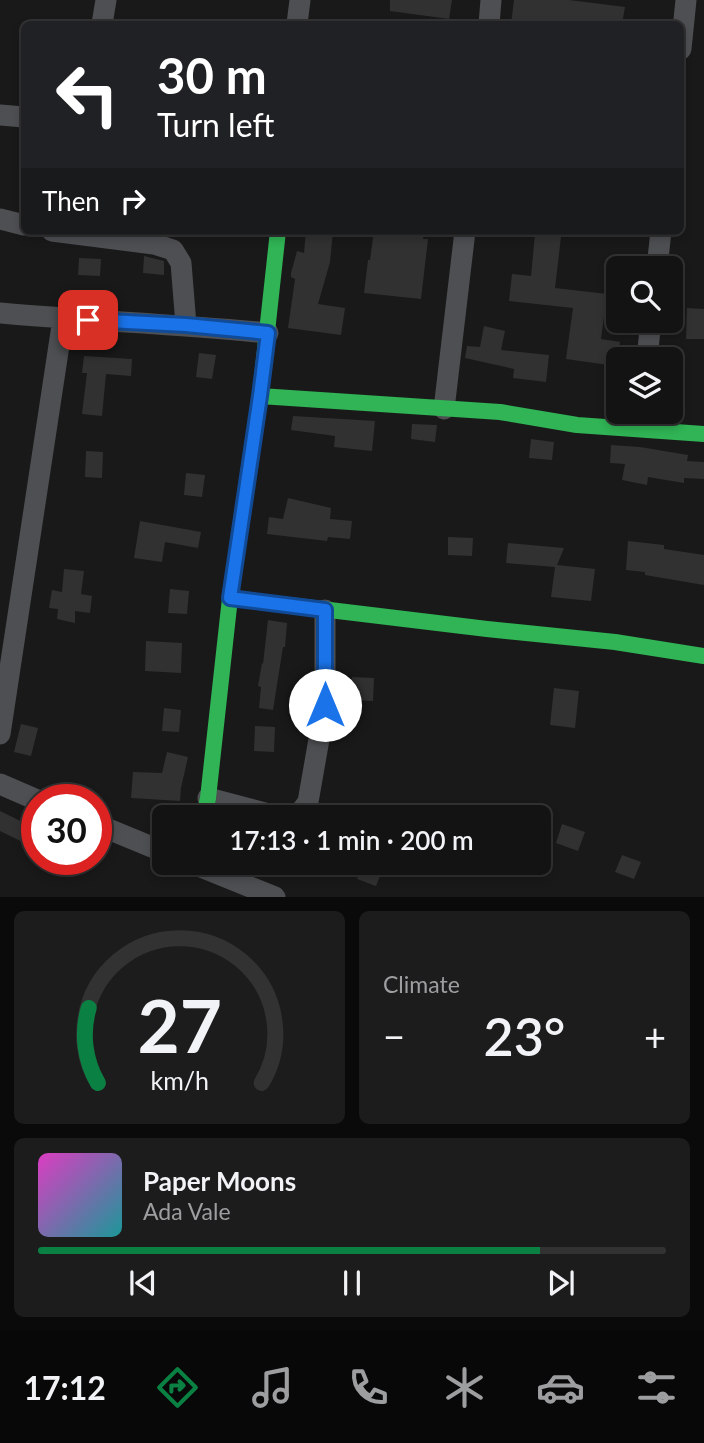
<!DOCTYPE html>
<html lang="en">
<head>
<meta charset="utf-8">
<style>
	body { margin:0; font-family:Lato,sans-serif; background:#1c1c1c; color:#f1f3f6; height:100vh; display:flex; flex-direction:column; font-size:26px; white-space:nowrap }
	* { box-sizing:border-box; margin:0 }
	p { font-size:23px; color:#9d9ea0 }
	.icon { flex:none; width:38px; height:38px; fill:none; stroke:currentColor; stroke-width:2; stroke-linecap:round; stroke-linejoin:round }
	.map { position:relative; height:897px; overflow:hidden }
	.side { display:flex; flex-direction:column; gap:14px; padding:14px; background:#0a0a0a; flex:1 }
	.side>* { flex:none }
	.hud { position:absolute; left:21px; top:21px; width:663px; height:214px; border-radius:10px; box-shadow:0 4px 10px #0003,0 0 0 2px #323233; background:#202124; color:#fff; overflow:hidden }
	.buttons { position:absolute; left:606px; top:256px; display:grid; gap:14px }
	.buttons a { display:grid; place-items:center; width:77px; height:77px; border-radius:10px; background:#131313; box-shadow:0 4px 10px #0003,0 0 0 2px #323233; font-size:35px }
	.speed { position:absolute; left:21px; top:784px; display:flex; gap:14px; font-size:35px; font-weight:700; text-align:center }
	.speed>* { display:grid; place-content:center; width:91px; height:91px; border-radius:50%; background:#131313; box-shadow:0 4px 10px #0003,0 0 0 2px #323233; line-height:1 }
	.speed .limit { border:10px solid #d22; background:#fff; color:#111 }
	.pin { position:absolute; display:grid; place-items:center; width:60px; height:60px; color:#fff; margin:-30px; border-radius:14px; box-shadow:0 4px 10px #0006 }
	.me { position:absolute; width:77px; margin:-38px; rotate:0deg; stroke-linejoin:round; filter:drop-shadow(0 0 5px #0008) }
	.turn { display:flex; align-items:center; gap:24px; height:147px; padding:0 21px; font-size:32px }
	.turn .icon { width:91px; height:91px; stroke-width:2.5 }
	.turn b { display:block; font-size:49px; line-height:60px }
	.then { display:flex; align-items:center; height:66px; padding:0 21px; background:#0003; gap:14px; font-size:26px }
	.big { font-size:52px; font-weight:600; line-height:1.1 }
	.side .widget { flex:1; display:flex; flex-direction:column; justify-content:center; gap:10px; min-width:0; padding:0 24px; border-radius:10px; background:#1c1c1c }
	.side .dial { align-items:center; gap:0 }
	.dial svg { height:182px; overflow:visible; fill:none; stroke:#323233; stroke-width:7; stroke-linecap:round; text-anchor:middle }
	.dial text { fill:#f1f3f6; stroke:none }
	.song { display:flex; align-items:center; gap:21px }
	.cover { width:84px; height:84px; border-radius:10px; background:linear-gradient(135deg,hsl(310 70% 55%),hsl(180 70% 35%)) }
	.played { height:7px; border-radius:4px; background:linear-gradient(90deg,#0b8043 80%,#323233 80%) }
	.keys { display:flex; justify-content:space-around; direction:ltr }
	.heat { display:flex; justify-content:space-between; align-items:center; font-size:38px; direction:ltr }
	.side .tiles { flex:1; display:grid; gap:14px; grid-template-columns:1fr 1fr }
	.widget:last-child { grid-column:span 2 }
	.trip { position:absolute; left:152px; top:805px; width:399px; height:70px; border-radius:10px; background:#131313; box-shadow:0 4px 10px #0003,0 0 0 2px #323233; font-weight:600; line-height:70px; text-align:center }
	.tab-bar { display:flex; height:112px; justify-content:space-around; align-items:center; background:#080808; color:#9d9ea0 }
	.tab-bar .icon { width:49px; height:49px }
	.tab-bar .selected { color:#0b8043 }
	.tab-bar b { font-size:32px; color:#f1f3f6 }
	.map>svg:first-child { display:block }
</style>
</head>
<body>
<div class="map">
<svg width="704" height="897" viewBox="0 0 704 897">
	<rect width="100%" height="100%" fill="#191919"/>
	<path fill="#313131" d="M 390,0 L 452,0 L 449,19 L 390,11 Z
		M 514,0 L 569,0 L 625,7 L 622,24 L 511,24 Z
		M 306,231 L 333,231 L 330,262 L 318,304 L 345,308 L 341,335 L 288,328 L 295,279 L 291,277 L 291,273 L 297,251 L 304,253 Z
		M 374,231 L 424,231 L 423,239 L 428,239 L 421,299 L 364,293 L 368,260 L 370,260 Z
		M 535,234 L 561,237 L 555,288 L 607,294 L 601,339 L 620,342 L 616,366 L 566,359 L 573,308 L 509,301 L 512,274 L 531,276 Z
		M 144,256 L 164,261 L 164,275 L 143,273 Z
		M 79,258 L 101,259 L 100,276 L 78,275 Z
		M 687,308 L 704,309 L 704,339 L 686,339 Z
		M 484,326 L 505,331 L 501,350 L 549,355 L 546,382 L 513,378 L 514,369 L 465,358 L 467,346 L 480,347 Z
		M 199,353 L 216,355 L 212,379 L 196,377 Z
		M 84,356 L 132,359 L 131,376 L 106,374 L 102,416 L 82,414 L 87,373 L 82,373 Z
		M 293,416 L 375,421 L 372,451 L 334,447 L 335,436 L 291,430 Z
		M 412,424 L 437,425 L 435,442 L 411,439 Z
		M 531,439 L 554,442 L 552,460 L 529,458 Z
		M 611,445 L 640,447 L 688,455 L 687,461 L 704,462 L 704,479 L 684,478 L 684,483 L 648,477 L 647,485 L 622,480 L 625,464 L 610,463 Z
		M 86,451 L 103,452 L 102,478 L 85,477 Z
		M 186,473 L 205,475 L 202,497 L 184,495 Z
		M 288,498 L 331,508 L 330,519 L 352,521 L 350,539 L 328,537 L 327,541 L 267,534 L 269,517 L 283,519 Z
		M 140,521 L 201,532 L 198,548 L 165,542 L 162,562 L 134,558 Z
		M 448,537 L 473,538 L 472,556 L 448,555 Z
		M 628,541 L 664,545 L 664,549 L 704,555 L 704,585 L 645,575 L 645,572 L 626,570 Z
		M 508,543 L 564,548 L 557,565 L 595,569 L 591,601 L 551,597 L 555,567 L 506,563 Z
		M 64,569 L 84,571 L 81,594 L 92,596 L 90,613 L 75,611 L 75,623 L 57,619 L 58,609 L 49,608 L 52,590 L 62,592 Z
		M 170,589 L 189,591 L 187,614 L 168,613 Z
		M 268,620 L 287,623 L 285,647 L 283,647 L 273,710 L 259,708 L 261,687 L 258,686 L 262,663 L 263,664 Z
		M 146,641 L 182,643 L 181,673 L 145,671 Z
		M 352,677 L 374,678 L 373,701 L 351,700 Z
		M 554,688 L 579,691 L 575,728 L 550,725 Z
		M 164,708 L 181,710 L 179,732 L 162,731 Z
		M 21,724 L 38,728 L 31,756 L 14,752 Z
		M 255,726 L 275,727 L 274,752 L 254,751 Z
		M 167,752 L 188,757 L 181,788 L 180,801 L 131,798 L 133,772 L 162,773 Z
		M 0,811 L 37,829 L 37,849 L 0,831 Z
		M 562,824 L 585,832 L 578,851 L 556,843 Z
		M 622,855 L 641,862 L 634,879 L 615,872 Z
		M 363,863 L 385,863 L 376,886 L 357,879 Z"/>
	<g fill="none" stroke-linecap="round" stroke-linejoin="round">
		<path stroke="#4d4f52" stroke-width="21" d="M 102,24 L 106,0
			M 297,24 L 300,0
			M 489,24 L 491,0
			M 681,49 L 686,0
			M 0,115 L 24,117
			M 0,219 L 24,225
			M 52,231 L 154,244 L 173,250 L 181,263 L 186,325
			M 657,268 L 661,231
			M 0,313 C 89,321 178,324 268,333
			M 647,359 L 651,320
			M 444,409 L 465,231
			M 0,734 L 63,319
			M 0,784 L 37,800
			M 208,798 L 280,817
			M 286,817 L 299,814 L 308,802 L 325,705 L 325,610
			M 96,824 L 164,852
			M 191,863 L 275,897"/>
		<path stroke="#30b455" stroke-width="16" d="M 260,396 L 500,412 L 577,425 L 704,434
			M 230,598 L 487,629 L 615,642 L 704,656
			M 204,817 L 208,798 L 230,598 L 260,396 L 278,231"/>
	</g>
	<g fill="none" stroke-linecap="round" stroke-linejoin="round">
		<g stroke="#114b97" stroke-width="18">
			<path id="route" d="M 88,320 L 186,325 L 268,333 L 260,396 L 230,598 L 325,610 L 325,705"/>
		</g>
		<use href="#route" stroke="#1a73e8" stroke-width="12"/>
	</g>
</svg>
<div class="buttons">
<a><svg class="icon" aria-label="search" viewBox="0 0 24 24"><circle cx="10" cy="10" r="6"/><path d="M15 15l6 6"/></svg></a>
<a><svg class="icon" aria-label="layers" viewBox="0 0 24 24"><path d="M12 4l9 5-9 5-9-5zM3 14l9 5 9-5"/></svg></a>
</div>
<div class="speed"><div class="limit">30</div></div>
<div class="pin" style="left:88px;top:320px;background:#d93025"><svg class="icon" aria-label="arrive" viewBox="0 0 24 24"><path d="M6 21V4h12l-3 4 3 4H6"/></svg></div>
<svg class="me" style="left:325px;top:705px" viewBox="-20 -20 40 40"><circle r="19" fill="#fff"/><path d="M0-13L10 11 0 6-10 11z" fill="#1a73e8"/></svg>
<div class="trip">17:13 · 1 min · 200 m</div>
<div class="hud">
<div class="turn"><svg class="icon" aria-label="left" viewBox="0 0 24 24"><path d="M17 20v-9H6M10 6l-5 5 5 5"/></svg><div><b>30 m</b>Turn left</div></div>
<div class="then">Then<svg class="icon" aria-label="right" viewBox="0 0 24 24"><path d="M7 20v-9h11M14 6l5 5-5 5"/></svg></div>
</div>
</div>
<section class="side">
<div class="tiles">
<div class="widget dial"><svg viewBox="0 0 100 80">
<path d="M14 69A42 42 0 1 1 86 69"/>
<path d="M14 69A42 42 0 0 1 10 36" stroke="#0b8043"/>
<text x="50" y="56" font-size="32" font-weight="700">27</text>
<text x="50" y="72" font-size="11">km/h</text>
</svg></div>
<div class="widget"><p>Climate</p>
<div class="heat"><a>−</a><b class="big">23°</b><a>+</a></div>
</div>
<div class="widget">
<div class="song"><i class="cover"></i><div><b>Paper Moons</b><p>Ada Vale</p></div></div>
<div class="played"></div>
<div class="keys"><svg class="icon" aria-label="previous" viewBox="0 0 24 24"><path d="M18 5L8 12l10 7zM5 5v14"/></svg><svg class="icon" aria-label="pause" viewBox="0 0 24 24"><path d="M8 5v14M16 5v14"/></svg><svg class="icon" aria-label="next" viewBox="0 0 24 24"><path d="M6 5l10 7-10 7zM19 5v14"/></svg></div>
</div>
</div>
</section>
<nav class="tab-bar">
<b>17:12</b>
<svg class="icon selected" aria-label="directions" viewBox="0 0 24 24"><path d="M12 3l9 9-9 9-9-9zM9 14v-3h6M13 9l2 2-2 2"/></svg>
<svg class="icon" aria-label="music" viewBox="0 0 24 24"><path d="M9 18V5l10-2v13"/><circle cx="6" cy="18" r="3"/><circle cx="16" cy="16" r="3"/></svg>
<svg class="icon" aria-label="phone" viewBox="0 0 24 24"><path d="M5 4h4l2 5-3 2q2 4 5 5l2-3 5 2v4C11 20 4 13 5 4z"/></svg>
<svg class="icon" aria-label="climate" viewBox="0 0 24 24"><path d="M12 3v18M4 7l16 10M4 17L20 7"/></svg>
<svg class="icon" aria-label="car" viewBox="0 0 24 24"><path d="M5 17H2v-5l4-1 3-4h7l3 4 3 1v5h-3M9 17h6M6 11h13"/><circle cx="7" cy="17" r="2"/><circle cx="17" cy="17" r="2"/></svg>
<svg class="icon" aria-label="filters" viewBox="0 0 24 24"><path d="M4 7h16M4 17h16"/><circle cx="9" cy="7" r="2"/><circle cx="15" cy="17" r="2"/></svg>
</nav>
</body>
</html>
